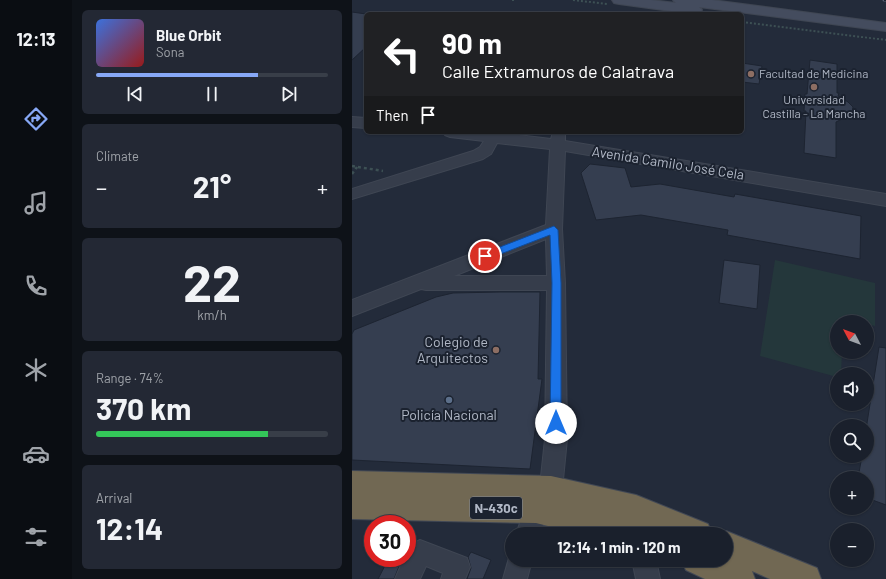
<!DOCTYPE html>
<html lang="en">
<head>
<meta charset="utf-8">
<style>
	body { margin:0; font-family:Barlow,sans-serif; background:#232834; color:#f1f3f6; height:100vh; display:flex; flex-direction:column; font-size:15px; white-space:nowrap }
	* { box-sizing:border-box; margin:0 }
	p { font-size:13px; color:#9fa3a9 }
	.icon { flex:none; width:22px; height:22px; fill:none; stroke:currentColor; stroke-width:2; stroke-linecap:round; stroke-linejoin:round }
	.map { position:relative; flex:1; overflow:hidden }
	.sheet { display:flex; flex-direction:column; gap:10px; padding:10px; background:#0e1218; width:280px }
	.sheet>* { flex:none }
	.guide { position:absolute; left:12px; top:12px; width:380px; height:122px; border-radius:6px; box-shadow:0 1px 3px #0004,0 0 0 1px #383e48; background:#202124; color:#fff; overflow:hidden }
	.needle { width:26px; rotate:311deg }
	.controls { position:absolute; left:478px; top:315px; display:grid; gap:8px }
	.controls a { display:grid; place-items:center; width:44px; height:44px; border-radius:50%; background:#1a202c; box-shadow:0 1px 3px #0004,0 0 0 1px #383e48; font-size:20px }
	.speed { position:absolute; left:12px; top:515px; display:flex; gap:8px; font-size:20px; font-weight:700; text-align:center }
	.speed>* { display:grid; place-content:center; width:52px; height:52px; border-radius:50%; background:#1a202c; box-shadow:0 1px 3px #0004,0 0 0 1px #383e48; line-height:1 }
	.speed .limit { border:6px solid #d22; background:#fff; color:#111 }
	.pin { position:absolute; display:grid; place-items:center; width:34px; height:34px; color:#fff; margin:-17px; border:2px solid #fff; border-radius:50%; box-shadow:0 1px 4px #0007 }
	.me { position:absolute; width:44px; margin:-22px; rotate:0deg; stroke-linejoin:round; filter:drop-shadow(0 0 3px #0008) }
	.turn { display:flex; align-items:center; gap:14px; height:84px; padding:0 12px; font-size:18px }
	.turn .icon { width:52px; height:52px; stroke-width:2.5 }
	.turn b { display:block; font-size:28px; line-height:34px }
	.then { display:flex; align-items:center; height:38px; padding:0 12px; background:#0003; gap:8px; font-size:15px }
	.big { font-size:30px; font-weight:700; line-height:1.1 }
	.sheet .card { flex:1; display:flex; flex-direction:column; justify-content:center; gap:6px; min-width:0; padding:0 14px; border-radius:6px; background:#232834 }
	.sheet .dial { align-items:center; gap:0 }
	.dial b { font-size:52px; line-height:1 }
	.song { display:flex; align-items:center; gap:12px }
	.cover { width:48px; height:48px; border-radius:6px; background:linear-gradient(135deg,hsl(220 70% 55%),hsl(0 70% 35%)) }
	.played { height:4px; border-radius:2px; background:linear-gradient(90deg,#87a8f6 70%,#383e48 70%) }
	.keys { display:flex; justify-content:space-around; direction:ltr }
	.heat { display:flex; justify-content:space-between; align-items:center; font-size:22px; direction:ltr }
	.charge { height:6px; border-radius:3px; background:linear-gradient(90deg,#34c759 74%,#383e48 0) }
	.trip { position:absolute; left:153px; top:527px; width:228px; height:40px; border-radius:20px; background:#1a202c; box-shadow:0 1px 3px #0004,0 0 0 1px #383e48; font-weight:700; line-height:40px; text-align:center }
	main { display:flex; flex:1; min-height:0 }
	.tabs { display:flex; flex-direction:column; width:72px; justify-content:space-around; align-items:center; background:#0a0d12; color:#9fa3a9 }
	.tabs .icon { width:28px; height:28px }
	.tabs .on { color:#87a8f6 }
	.tabs b { font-size:18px; color:#f1f3f6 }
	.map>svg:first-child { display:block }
</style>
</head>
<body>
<main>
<nav class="tabs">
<b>12:13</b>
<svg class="icon on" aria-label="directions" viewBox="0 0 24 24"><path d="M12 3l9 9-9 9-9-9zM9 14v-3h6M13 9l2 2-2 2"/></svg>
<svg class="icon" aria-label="music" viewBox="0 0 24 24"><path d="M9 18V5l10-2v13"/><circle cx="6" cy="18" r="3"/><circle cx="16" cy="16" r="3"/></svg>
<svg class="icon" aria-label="phone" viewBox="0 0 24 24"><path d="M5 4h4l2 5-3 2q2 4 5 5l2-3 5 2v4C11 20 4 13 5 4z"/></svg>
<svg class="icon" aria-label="climate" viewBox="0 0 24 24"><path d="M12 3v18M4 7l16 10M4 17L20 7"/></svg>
<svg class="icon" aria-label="car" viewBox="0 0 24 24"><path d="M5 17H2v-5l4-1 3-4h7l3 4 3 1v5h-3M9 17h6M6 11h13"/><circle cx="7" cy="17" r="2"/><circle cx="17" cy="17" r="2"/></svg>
<svg class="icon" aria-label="filters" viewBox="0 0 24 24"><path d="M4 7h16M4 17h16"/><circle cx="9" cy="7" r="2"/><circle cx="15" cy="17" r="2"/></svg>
</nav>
<section class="sheet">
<div class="card">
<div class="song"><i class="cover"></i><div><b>Blue Orbit</b><p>Sona</p></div></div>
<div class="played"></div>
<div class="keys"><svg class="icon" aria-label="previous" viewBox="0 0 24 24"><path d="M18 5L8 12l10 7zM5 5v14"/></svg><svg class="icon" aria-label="pause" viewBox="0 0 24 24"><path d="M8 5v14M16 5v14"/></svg><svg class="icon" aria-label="next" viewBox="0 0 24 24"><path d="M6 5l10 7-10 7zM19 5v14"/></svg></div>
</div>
<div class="card"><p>Climate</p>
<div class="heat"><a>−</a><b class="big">21°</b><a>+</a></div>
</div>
<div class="card dial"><b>22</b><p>km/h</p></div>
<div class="card"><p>Range · 74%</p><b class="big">370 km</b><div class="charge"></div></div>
<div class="card"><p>Arrival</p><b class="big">12:14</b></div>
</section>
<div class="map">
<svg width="534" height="579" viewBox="0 0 534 579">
	<rect width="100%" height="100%" fill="#232b3a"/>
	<path fill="#24373b" d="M 423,260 L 523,283 L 523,326 L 515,324 L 515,322 L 492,319 L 491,322 L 485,322 L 485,352 L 490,352 L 489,374 L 485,374 L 485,377 L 408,356 Z"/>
	<path fill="#353e50" stroke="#1d2431" d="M 0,12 L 14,14 L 14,47 L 0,60 Z
		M 458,60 L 485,64 L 485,93 L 487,93 L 486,96 L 496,102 L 501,107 L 500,114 L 484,122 L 484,158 L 452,153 L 454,111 L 452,111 L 453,94 L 455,94 Z
		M 390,63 L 410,66 L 407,84 L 390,82 Z
		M 238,164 L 273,168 L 279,187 L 308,184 L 382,197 L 383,194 L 509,216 L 508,259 L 375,235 L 376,230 L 289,215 L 244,220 L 229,173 Z
		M 372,260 L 408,265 L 405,309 L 367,303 Z
		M 148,292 L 188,292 L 186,379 L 190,379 L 178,469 L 0,460 L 0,334 L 2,330 L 84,297 L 101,293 Z
		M 527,347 L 534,348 L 534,505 L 515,498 L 515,478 L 506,478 L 510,456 L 515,456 L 515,423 Z
		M 119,552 L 139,560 L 131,579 L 115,579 L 119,568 L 116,557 Z
		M 37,558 L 50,559 L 42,579 L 26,579 Z"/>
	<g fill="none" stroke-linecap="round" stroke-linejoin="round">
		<g stroke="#3f4653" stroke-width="2">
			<path id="street" d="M 0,117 L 14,118 L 14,128 L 0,127 Z
				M 91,132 L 141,132 L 199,139 L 201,132 L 211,132 L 213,135 L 213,141 L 534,194 L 534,206 L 213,151 L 210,229 L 213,283 L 215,439 L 210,490 L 207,498 L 194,515 L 188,534 L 164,534 L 176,501 L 188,486 L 193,439 L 195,290 L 74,290 L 69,289 L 0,316 L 0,300 L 194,225 L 198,149 L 145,143 L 139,154 L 131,159 L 0,199 L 0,189 L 121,151 L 128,147 L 132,141 L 98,137 L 93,135 ZM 194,239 L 195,276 L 102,276 Z
				M 68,540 L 115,558 L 118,567 L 113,579 L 89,579 L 91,573 L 74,566 L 68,579 L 43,579 L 52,558 L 55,558 L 55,553 L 60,544 Z
				M 159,551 L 160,560 L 180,560 L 175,579 L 151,579 Z
				M 280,560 L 304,560 L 308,579 L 284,579 Z"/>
		</g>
		<g stroke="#3f4653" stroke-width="2">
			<path id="secondary" d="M 260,0 L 299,0 L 324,3 L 321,0 L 360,0 L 534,23 L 534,31 L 347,7 L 350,10 L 348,13 L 341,14 L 267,4 L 262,3 Z"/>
		</g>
		<g stroke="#414855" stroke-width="2">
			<path id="highway" d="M 0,471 L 199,476 L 284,495 L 356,524 L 360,534 L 311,534 L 297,528 L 299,534 L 228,534 L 184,523 L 0,519 Z
				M 374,531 L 465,568 L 469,579 L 418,579 L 400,571 L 403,579 L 353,579 L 334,570 L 329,560 L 374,560 L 374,534 L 368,534 Z"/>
		</g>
		<path stroke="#3d5054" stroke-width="2" stroke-dasharray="2 2" stroke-linecap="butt" d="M 160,0 L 162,0
			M 221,0 L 255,4
			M 390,22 L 534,40"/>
		<path stroke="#3d5054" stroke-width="2.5" stroke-dasharray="3 3" stroke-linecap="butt" d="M 0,166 L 31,171
			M 0,174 L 5,167"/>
		<use href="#street" fill="#363d4b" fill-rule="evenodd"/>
		<use href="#secondary" fill="#444c5e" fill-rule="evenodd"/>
		<use href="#highway" fill="#716853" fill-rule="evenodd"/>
		<g stroke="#586072" stroke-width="3">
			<path id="rail" d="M 532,0 L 534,0"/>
		</g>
		<use href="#rail" stroke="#1b222f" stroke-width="2" stroke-dasharray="6" stroke-linecap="butt"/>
	</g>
	<path fill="#1a73e8" stroke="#114b97" d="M 202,226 L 206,230 L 209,283 L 209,423 L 207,427 L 204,428 L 200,427 L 198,423 L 200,283 L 198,235 L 133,260 L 128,256 L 130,254 Z"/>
	<g fill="#8d6e63" stroke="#1b222f" stroke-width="1.5">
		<circle cx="399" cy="74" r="4"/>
		<circle cx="462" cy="87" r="4"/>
		<circle cx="144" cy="350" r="4"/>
	</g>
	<circle fill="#5c6f8a" stroke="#1b222f" stroke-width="1.5" cx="97" cy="400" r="4"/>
	<g text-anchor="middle" stroke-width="4" stroke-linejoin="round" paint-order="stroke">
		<g font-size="12" fill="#b1b8c6" stroke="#1b222f" text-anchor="start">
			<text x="407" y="78">Facultad de Medicina</text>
			<text x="462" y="104" text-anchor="middle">Universidad<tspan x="462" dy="14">Castilla - La Mancha</tspan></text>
		</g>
		<rect fill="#1b222f" stroke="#848b99" stroke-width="1" x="118" y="497" width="52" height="22" rx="3"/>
		<g font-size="13" font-weight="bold" fill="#b1b8c6">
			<text x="144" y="513">N-430c</text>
		</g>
		<g font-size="14" fill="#b1b8c6" stroke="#1b222f">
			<text transform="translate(316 163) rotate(9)" y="5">Avenida Camilo José Cela</text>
		</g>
		<g font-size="14" fill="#b1b8c6" stroke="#1b222f" text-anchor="end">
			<text x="136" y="347">Colegio de<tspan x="136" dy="16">Arquitectos</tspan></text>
			<text x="97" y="420" text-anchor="middle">Policía Nacional</text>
		</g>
	</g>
</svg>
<div class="controls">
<a><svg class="needle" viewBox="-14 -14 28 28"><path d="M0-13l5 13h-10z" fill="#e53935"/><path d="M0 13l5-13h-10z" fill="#9fa3a9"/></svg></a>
<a><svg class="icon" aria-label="sound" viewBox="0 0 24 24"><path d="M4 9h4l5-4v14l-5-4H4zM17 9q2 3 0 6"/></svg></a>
<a><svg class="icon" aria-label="search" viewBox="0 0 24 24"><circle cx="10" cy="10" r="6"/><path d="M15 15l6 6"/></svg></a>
<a>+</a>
<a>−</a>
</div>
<div class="speed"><div class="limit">30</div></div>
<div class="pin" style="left:133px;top:256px;background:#d93025"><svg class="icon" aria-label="arrive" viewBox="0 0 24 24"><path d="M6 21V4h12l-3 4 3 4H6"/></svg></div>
<svg class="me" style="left:204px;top:423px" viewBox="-20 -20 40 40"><circle r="19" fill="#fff"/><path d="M0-13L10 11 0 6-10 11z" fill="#1a73e8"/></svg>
<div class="trip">12:14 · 1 min · 120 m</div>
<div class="guide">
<div class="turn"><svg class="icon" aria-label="left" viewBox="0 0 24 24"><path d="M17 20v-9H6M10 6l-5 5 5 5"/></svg><div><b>90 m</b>Calle Extramuros de Calatrava</div></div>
<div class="then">Then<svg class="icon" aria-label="arrive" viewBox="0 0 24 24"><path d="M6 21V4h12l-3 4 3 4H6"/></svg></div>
</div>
</div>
</main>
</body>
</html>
